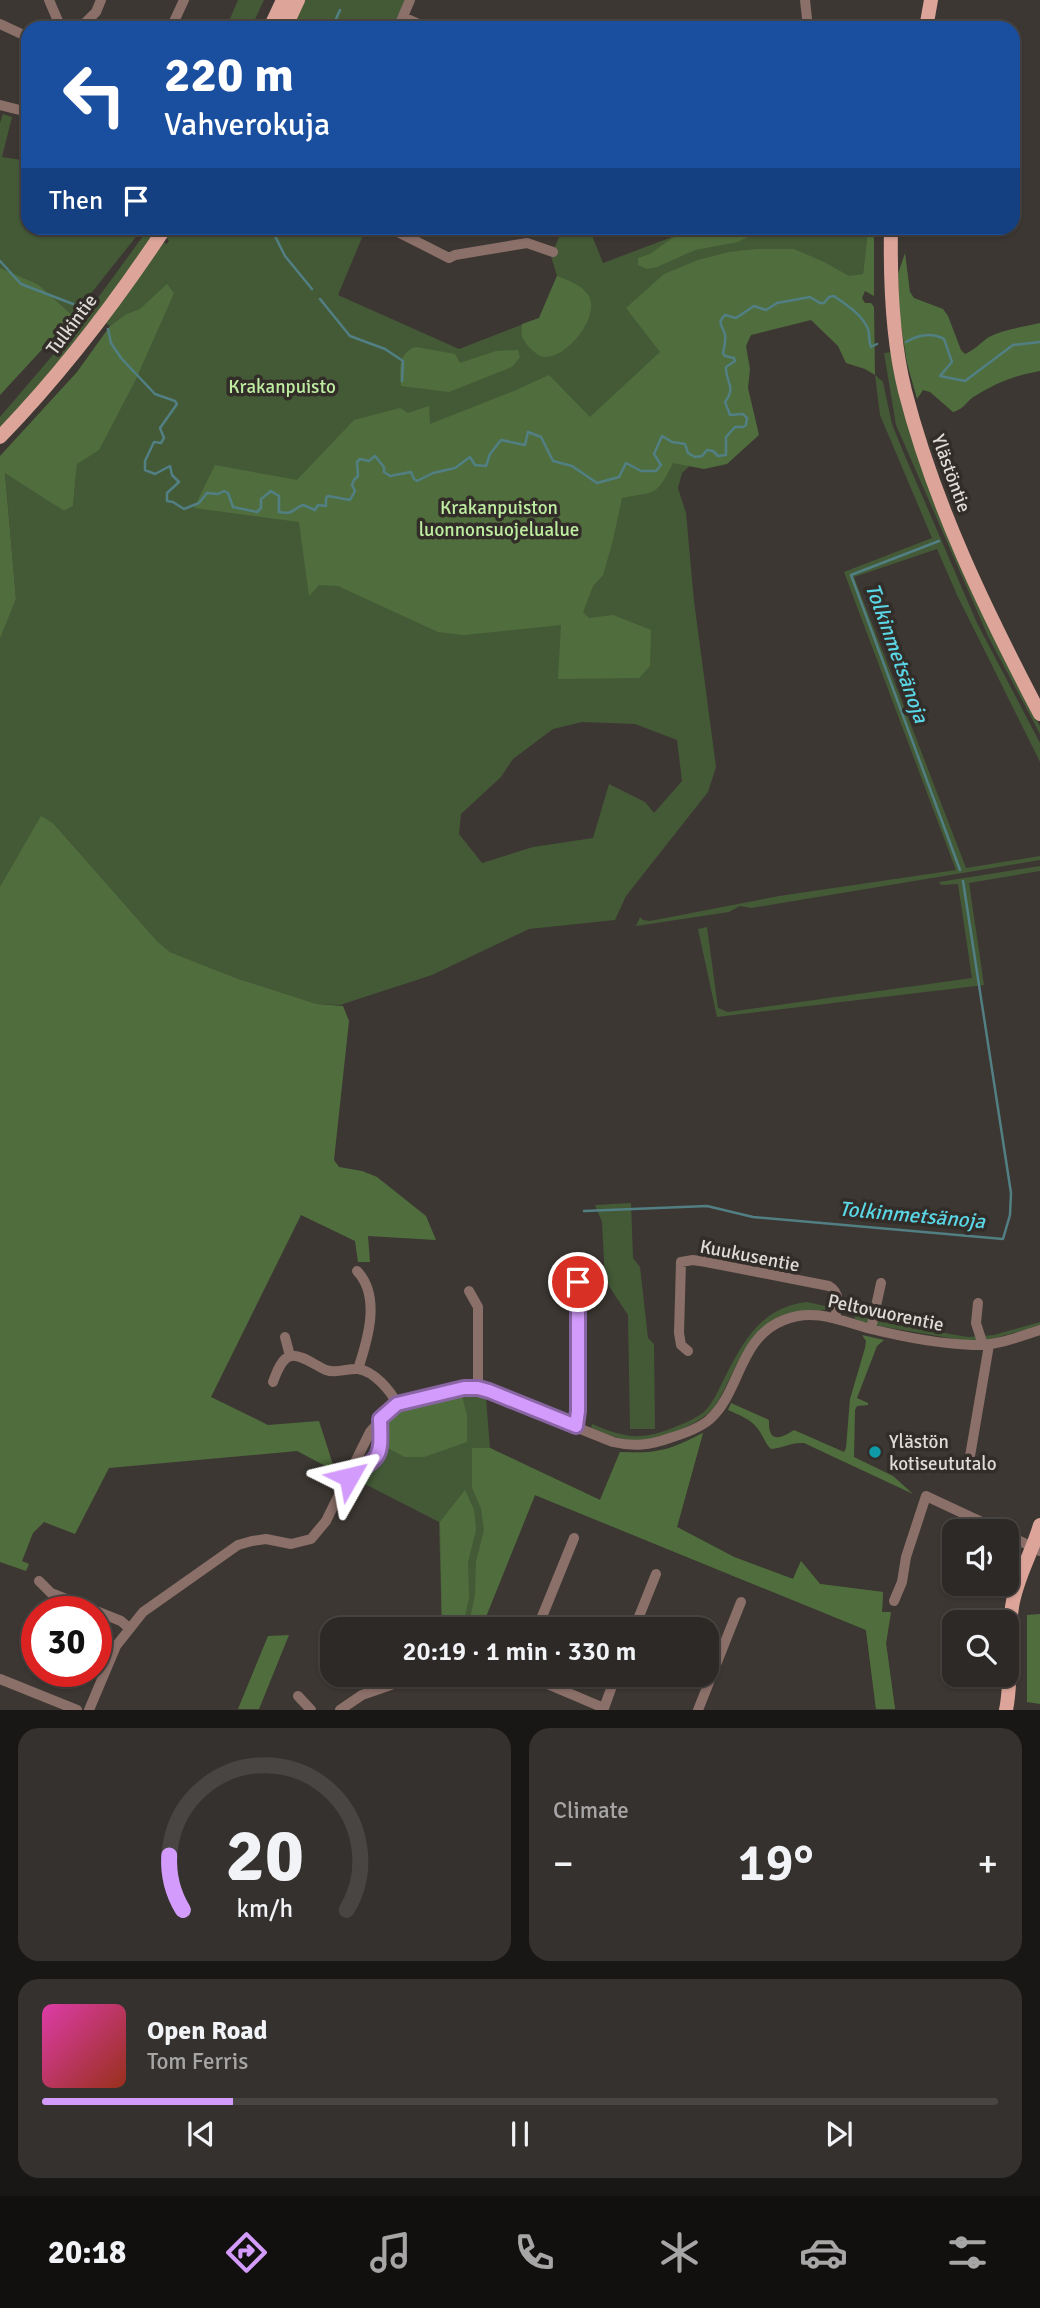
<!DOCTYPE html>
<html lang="en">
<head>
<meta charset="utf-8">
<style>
	body { margin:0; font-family:Signika,sans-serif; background:#35312e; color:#f1f3f6; height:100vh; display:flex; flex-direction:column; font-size:26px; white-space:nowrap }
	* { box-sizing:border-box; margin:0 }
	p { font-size:23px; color:#a7a6a7 }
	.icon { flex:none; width:38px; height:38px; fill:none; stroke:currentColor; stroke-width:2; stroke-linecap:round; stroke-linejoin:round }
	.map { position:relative; height:1710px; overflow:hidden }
	.side { display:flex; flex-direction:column; gap:18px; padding:18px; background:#191715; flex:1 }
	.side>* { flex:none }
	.hud { position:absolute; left:21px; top:21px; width:999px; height:214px; border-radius:21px; box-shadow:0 2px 5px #0004,0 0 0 2px #484543; background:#1a4fa0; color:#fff; overflow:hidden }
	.controls { position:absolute; left:942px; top:1519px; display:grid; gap:14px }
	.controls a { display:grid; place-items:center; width:77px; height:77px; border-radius:14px; background:#2d2926; box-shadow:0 2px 5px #0004,0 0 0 2px #484543; font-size:35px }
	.speed { position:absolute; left:21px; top:1596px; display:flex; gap:14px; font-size:35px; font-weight:700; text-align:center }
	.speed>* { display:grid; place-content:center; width:91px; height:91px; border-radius:50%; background:#2d2926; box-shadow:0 2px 5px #0004,0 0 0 2px #484543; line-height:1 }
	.speed .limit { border:10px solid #d22; background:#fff; color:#111 }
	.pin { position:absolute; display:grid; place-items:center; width:60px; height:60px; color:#fff; margin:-30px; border:4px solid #fff; border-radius:50%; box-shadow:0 2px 7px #0007 }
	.me { position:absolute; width:77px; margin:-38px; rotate:53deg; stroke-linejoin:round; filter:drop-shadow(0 0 5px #0008) }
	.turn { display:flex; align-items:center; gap:24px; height:147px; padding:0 28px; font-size:32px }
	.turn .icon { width:91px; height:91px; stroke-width:2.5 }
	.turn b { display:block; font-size:49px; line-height:60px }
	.then { display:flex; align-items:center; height:66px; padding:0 28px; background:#0003; gap:14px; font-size:26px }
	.big { font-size:52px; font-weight:600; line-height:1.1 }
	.side .widget { flex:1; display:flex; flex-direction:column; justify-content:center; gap:10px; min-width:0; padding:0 24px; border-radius:21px; background:#35312e }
	.side .dial { align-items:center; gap:0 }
	.dial svg { height:182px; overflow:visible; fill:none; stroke:#484543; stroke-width:7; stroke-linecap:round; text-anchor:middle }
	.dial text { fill:#f1f3f6; stroke:none }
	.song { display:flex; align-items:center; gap:21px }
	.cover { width:84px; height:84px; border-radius:10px; background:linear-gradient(135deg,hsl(320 70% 55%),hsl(10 70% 35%)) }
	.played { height:7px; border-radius:4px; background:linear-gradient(90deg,#d39cfc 20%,#484543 20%) }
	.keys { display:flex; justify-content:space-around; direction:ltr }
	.heat { display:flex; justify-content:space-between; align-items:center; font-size:38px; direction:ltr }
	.side .tiles { flex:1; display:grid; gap:18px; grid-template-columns:1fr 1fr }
	.widget:last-child { grid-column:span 2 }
	.trip { position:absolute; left:320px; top:1617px; width:399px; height:70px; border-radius:21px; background:#2d2926; box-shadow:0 2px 5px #0004,0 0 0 2px #484543; font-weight:600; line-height:70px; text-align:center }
	.tabs { display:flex; height:112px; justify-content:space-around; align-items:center; background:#12100f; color:#a7a6a7 }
	.tabs .icon { width:49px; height:49px }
	.tabs .current { color:#d39cfc }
	.tabs b { font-size:32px; color:#f1f3f6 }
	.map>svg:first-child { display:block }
</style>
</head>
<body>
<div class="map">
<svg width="1040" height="1710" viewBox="0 0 1040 1710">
	<rect width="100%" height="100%" fill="#3c3732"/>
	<path fill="#445a37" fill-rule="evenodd" d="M 238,0 L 264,0 L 251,28 L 226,28 Z
		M 303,0 L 406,0 L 395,22 L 393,21 L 393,28 L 290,28 Z
		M 3,114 L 12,117 L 2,157 L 28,161 L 28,228 L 143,228 L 73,316 L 39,285 L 0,272 L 0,123 Z
		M 149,228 L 158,228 C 111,299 57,365 0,429 L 0,417 L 76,328 Z
		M 172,228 L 366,228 L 338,295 L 459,349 L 539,318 L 557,276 L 551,256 L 563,228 L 597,228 L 593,238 L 603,263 L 696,228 L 874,228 L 874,238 L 868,231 L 863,274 L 760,309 L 700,456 L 682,473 L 678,488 L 686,513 L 694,601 L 716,767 L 708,792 L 626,896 L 615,920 L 529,929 L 432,975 L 340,1005 L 317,1004 L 236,978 L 170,952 L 157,941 L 53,823 L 41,817 L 0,1393 L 0,639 L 16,599 L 5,472 L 64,511 L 73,506 L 77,464 L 114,323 L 110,326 L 105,323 L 163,242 L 167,244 L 169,240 L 166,238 ZM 582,722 L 635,724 L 677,740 L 682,781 L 654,813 L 645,802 L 609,784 L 593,838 L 533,847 L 482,863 L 459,834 L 461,814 L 501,777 L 513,759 L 553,729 Z
		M 893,352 L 1005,660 L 1040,726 L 1040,734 L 988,636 L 896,425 L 884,353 Z
		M 875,375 L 883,382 L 892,424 L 902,449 L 977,623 L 1040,743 L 1040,762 L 957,595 L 937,549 L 854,577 L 966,868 L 1040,856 L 1040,860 L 751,908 L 740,906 L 729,912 L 636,926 L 640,917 L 643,920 L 650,921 L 779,896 L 956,870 L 844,572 L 932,538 L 880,415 Z
		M 1040,866 L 1040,871 L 969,883 L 984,985 L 717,1017 L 698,929 L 707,927 L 718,1008 L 728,1012 L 972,978 L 958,884 L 941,885 L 939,882 Z
		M 631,1203 L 633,1258 L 640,1267 L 648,1338 L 654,1344 L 655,1429 L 630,1429 L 628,1315 L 605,1280 L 602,1222 L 595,1205 Z
		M 807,1302 L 830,1307 C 813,1318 788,1305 765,1326 C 741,1346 733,1376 717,1403 C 705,1423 660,1441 637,1441 C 621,1441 605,1433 591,1428 L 592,1424 C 624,1437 637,1441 670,1429 C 682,1424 694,1420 704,1412 C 713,1403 718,1391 724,1379 C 743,1342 761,1307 807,1302 Z
		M 854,1315 L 897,1325 L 968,1337 L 994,1335 L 1040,1322 L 1040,1326 L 987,1340 L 961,1340 L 867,1324 L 855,1319 Z
		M 473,1394 L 486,1398 L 490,1448 L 600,1500 L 620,1452 C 657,1454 670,1450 703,1433 L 677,1527 L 734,1557 L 793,1579 L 801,1561 L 820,1584 L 883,1592 L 882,1612 L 891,1612 L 886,1643 L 895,1709 L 876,1709 L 866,1630 L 535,1495 L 481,1629 L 442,1629 L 439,1522 L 355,1479 L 420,1403 Z"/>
	<path fill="#506e3d" d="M 696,228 L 759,228 L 752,235 L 738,242 L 695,250 L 657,267 L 647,269 L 638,265 L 638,258 L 650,254 L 678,234 Z
		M 868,230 L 874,238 L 874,296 L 865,291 L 862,298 L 865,303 L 871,303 L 874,307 L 875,375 L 865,369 L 846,363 L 838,346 L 811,320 L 751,335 L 746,346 L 750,369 L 748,388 L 759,435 L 727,464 L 704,469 L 673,463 C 656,497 657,491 622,498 L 613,540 L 603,575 L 593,586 L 583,612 L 589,618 L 613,615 L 651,630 L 650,666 L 639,678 L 558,679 L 561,625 L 464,635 L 438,632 L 338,586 L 319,585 L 309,596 L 299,522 L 194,508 L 215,465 L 297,480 L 354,420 L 400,408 L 408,413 L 429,406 L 430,424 L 514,391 L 549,375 L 590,417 L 660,352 L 626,308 L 664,274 L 698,260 L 729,252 L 756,249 L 794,249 L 824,262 L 849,276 L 863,274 Z
		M 905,253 L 910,292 L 914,298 L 943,309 L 948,316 L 961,350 L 965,354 C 975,350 981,342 989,337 C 1004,329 1024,327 1040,323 L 1040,371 C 1016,375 996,383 975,396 C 965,402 966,408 953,412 L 930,392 L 923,390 L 917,399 L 907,363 L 900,319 L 898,274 Z
		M 0,268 L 39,285 L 73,316 L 0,395 Z
		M 557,276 C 569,281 581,284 589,296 C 600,317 567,358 545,357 C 537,357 524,343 522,336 C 521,332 522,328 522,324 L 539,318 Z
		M 167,284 L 174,293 L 136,379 L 99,450 L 77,464 L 73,506 L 64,511 L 5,473 L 16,599 L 0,639 L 0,456 L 77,372 L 110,326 L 127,314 L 140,309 Z
		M 416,347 L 455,354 L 460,363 L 496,351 L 518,350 L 520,357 L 512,367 L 449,392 L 401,386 C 399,371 398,352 416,347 Z
		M 41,816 L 53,823 L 157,941 L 170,952 L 236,978 L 317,1004 L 343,1006 L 349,1021 L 334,1160 L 339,1167 L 362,1171 L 377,1177 L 426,1216 L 436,1240 L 368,1236 L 370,1262 L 358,1262 L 355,1241 L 301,1215 L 211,1397 L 268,1425 L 319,1421 L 335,1471 L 297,1451 L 109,1468 L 75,1534 L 44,1522 L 33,1533 L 22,1561 L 29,1564 L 26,1571 L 0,1562 L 0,887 Z
		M 862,1335 L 884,1340 L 877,1346 L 857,1398 L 868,1403 L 868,1405 L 857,1406 L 855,1410 L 854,1457 L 893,1476 L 913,1494 L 804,1443 C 791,1442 783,1448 771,1449 C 764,1442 764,1437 758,1429 C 751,1419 739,1415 728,1410 L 731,1403 L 769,1420 C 768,1442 779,1440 794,1430 L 844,1452 L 846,1448 L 850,1399 L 865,1348 L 866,1341 Z
		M 462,1396 L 467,1416 L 467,1442 L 424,1457 L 405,1457 L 384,1446 C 384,1439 383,1430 385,1423 C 392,1402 443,1399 462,1396 Z
		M 703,1433 L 677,1527 L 734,1557 L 793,1579 L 801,1561 L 820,1584 L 883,1592 L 882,1612 L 891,1612 L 886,1643 L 895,1709 L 876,1709 L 866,1630 L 535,1495 L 481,1629 L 468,1629 L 475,1595 L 476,1562 L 484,1530 L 481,1508 L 472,1488 L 472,1448 L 490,1448 L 600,1500 L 620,1452 C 659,1454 669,1450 703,1433 Z
		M 465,1490 L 474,1510 L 476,1530 L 468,1562 L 469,1598 L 462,1629 L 442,1629 L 440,1522 Z
		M 1040,1614 L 1040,1704 L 1027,1702 L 1027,1615 Z
		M 289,1635 L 259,1709 L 238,1709 L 268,1636 Z"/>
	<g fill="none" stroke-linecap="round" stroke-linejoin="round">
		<path stroke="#517f83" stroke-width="2.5" d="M 332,28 L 340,10
			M 271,228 L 285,256 L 312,289
			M 0,261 L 21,284 L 73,304
			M 320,299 L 350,336 L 385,349 L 403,361 L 402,381
			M 108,329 L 111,343 L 121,358 L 155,394 L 175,401 L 177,404 L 160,428 L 164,438 L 161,443 L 154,442 L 145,461 L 145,470 L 155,474 L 170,466 L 172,475 L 179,482 L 167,493 L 167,501 L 173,502 L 184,509 L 199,503 L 207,493 L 218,494 L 224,491 L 228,493 L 233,507 L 257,512 L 261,508 L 261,499 L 271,491 L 279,496 L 279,512 C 294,515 292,509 303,505 L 315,510 L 318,505 L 326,506 L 326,498 L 328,496 L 350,500 L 355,491 L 352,485 L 354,480 L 358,476 L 357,462 L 360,459 L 369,461 L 375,456 L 384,467 L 384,472 L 390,476 L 411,472 L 414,479 L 417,481 L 433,473 L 455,468 L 470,457 L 475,465 L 486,466 L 490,454 L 501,440 L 525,445 L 528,432 L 541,437 L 553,461 L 572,466 L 597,483 L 619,477 L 626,463 L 641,471 L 656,471 L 661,465 L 654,454 L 662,436 L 672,442 L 685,444 L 688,453 L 695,457 L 702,456 L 707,450 L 713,451 L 718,456 L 726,455 L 726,437 L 735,427 L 743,427 L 746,425 L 747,418 L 743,414 L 730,415 L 725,402 C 737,386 725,382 726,367 L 735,361 L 734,358 L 725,356 L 723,353 C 724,347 726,342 725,335 C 723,325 716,324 725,315 L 736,318 L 754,306 L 766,310 L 777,303 L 810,297 L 820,303 L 824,303 L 829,297 L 834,296 C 846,305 862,314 868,329 C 870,335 868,340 871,347 L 877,344
			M 906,342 C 918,335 931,332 944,339 L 952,362 L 940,376 L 965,381 L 1013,345 L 1040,342
			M 939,541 L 851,575 L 960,870
			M 584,1211 L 707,1206 L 753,1217 L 1003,1239 L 1010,1215 L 1011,1193 L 963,881"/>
		<path stroke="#8b6f69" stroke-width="10" d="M 49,0 L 61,28
			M 805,0 L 808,28
			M 403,17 L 428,28
			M 0,24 L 28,37
			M 80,28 L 96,12 L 101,0
			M 171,28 L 184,0
			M 398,28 L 410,0
			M 0,105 L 28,112
			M 390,228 L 449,258 L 455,255 L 527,243 L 553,252
			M 357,1271 C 381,1296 368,1339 358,1369
			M 554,1281 L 578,1282 L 578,1411 L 576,1426
			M 469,1291 L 478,1307 L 478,1388
			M 978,1303 L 976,1323 L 983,1345
			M 871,1329 L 881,1283
			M 285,1337 L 290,1356
			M 688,1351 L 681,1345 L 679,1333 L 681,1262 L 693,1260 L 706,1262 L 829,1286 C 841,1293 838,1306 835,1317
			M 273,1382 C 276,1374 281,1358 291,1356 C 301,1354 316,1366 326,1370 C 337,1374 347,1368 358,1369 C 374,1371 391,1391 397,1404
			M 969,1462 L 989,1345
			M 349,1477 C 383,1456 381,1458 380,1419
			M 1006,1534 L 1040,1551
			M 39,1581 L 51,1593 L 121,1621 L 129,1628
			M 894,1601 L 902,1582 L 906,1557 L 926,1496 L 1001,1531
			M 537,1629 L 574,1538
			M 634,1629 L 656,1574
			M 526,1675 L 604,1708 L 616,1675
			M 0,1679 L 77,1710
			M 298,1696 L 311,1710
			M 89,1710 L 116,1646 L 143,1612 L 238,1545 L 252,1541 L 266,1539 L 291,1544 L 311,1539 L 326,1521 L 370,1432 L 388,1411 L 397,1404 L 464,1388 L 478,1388 L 613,1442 C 634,1447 650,1445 670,1438 C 683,1434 698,1429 709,1420 C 741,1392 738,1338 784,1320 C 813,1308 839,1320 867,1328 C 899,1336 940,1344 973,1345 C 996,1346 1018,1337 1040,1330
			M 340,1710 L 362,1695 L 408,1679 L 426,1684
			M 698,1710 L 741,1602"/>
		<path stroke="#dda599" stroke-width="14" d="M 270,28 L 283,0
			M 285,28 L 298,0
			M 926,28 L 931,0
			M 891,228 C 890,281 892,339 905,391 C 934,504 986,611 1040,714
			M 0,437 C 62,373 116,302 165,228
			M 1006,1710 C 1013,1676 1007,1641 1012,1607 C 1016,1579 1032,1553 1040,1525"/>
	</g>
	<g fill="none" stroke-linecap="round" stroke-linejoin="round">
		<g stroke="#8965a4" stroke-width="18">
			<path id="route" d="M 349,1477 C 383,1456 381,1457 380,1419 L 397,1404 L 464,1388 L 478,1388 L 489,1391 L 576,1426 L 578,1411 L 578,1282"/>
		</g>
		<use href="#route" stroke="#d39cfc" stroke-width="12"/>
	</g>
	<circle fill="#0f9aa8" stroke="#322d28" stroke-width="2.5" cx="875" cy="1452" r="7"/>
	<g text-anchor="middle" stroke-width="7" stroke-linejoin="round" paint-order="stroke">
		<g font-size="19" fill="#dedbd8" stroke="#322d28">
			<text transform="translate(71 324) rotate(-53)" y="7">Tulkintie</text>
			<text transform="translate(952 473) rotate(70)" y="7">Ylästöntie</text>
			<text transform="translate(750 1255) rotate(11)" y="7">Kuukusentie</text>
			<text transform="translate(886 1312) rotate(12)" y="7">Peltovuorentie</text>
		</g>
		<g font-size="19" fill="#beeda1" stroke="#322d28">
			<text x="282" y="393">Krakanpuisto</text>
			<text x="499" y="514">Krakanpuiston<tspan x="499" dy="22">luonnonsuojelualue</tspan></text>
		</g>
		<g font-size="19" fill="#dedbd8" stroke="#322d28" text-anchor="start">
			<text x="889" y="1448">Ylästön<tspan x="889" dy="22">kotiseututalo</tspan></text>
		</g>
		<g font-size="21" font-style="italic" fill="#5ad6e6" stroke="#322d28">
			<text transform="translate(897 653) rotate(70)" y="7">Tolkinmetsänoja</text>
			<text transform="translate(912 1215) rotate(5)" y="7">Tolkinmetsänoja</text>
		</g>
	</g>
</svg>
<div class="controls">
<a><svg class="icon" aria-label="sound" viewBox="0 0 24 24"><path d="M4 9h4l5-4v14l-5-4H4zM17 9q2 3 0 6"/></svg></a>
<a><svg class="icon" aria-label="search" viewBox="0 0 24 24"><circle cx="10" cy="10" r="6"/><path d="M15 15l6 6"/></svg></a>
</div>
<div class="speed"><div class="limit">30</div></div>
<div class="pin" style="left:578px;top:1282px;background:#d93025"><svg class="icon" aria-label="arrive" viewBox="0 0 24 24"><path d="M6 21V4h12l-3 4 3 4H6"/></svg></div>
<svg class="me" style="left:349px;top:1477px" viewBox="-20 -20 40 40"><path d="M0-17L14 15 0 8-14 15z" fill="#d39cfc" stroke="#fff" stroke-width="4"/></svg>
<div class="trip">20:19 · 1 min · 330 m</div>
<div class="hud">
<div class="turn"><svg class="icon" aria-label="left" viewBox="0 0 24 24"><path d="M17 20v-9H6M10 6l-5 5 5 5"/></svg><div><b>220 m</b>Vahverokuja</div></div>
<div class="then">Then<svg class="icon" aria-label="arrive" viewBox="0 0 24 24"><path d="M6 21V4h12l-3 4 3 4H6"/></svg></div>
</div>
</div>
<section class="side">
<div class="tiles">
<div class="widget dial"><svg viewBox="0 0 100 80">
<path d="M14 69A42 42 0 1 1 86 69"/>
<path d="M14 69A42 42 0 0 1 8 45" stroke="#d39cfc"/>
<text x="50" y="56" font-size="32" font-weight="700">20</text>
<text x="50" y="72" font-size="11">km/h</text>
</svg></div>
<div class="widget"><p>Climate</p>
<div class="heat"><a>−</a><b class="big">19°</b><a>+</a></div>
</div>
<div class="widget">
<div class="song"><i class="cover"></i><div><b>Open Road</b><p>Tom Ferris</p></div></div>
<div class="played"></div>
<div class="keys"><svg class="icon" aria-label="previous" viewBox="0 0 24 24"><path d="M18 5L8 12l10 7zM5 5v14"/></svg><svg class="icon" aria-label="pause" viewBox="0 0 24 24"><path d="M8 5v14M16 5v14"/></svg><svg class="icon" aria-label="next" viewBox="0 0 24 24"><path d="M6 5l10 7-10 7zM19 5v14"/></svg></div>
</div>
</div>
</section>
<nav class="tabs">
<b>20:18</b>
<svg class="icon current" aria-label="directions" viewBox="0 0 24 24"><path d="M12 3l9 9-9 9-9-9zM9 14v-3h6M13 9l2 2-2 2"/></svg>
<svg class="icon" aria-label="music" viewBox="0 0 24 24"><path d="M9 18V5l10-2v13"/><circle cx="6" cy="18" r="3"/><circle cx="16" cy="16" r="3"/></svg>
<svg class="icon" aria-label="phone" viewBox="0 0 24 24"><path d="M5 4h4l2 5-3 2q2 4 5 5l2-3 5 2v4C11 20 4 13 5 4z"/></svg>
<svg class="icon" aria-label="climate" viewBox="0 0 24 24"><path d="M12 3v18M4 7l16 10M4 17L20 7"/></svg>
<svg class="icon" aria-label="car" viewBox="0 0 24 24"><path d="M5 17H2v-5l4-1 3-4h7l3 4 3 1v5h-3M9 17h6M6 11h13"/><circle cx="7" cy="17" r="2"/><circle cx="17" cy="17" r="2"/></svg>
<svg class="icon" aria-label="filters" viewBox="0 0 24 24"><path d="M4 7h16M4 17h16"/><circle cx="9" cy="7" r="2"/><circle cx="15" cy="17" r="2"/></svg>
</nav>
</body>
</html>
